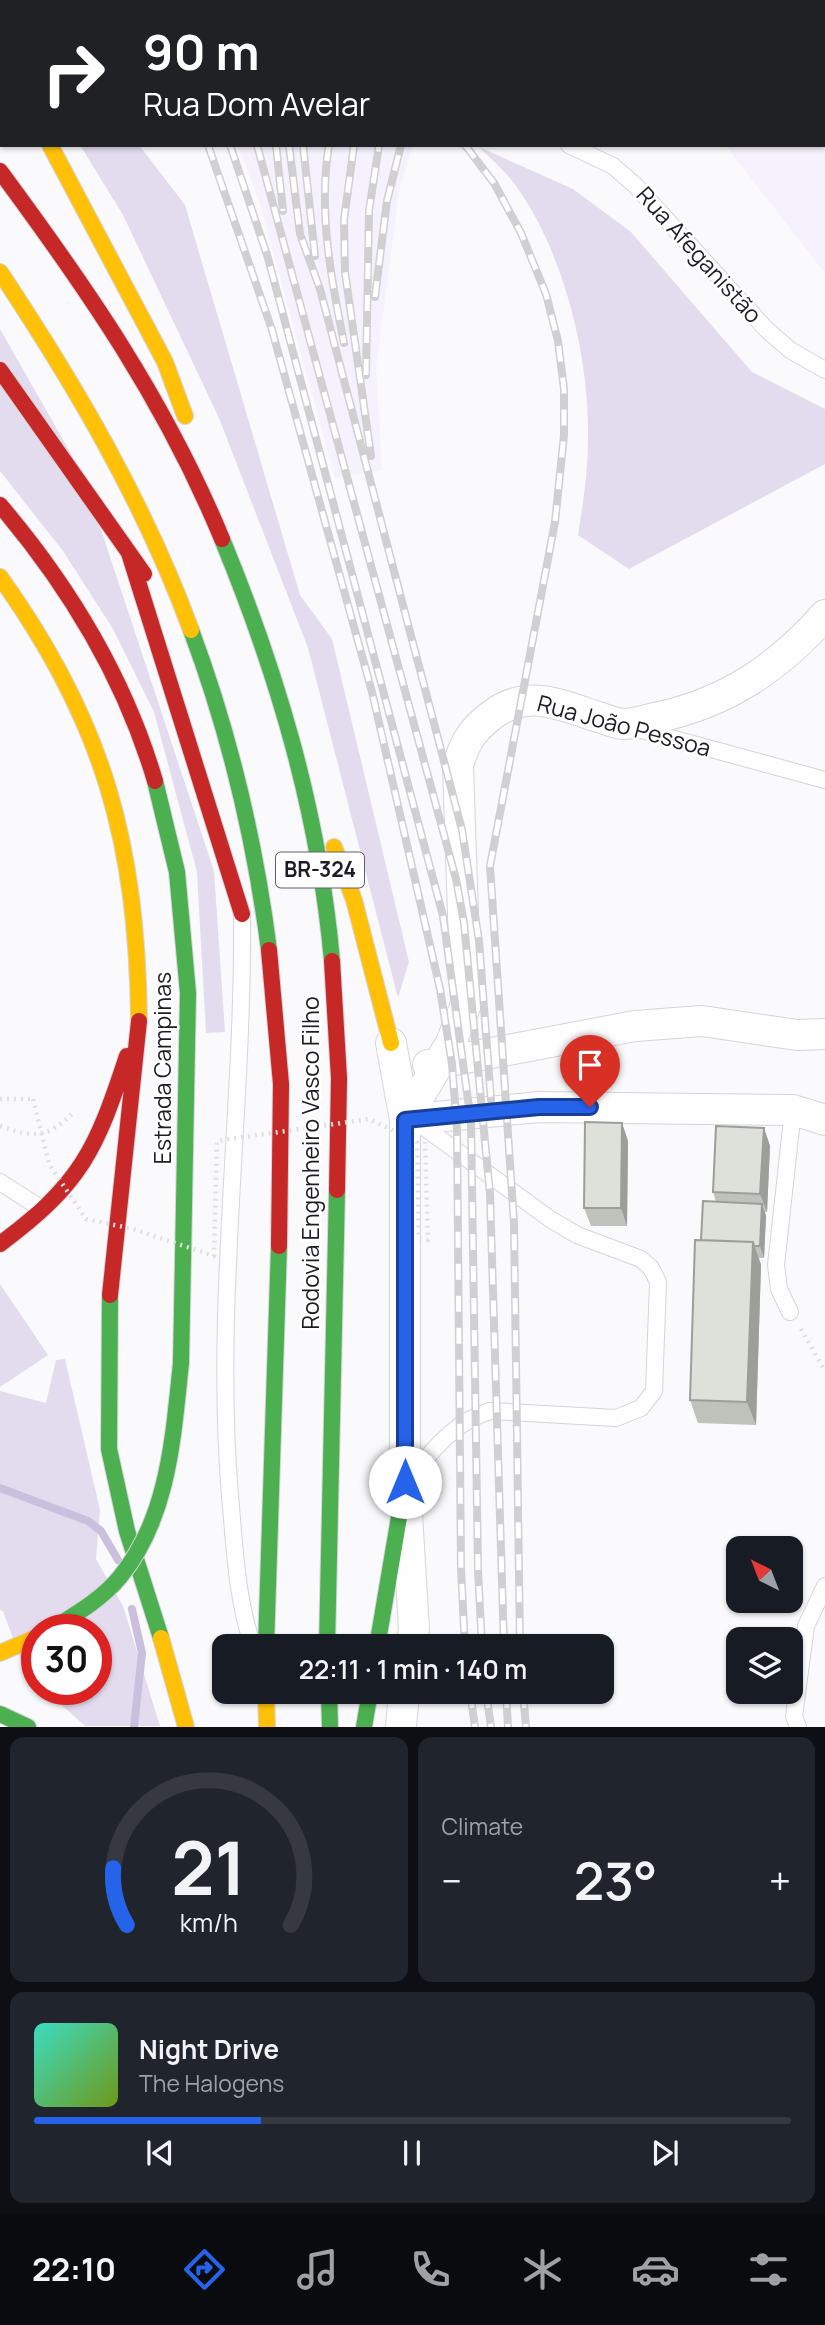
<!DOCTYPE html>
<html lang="en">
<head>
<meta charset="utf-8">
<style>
	body { margin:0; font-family:Manrope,sans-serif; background:#20242c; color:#f1f3f6; height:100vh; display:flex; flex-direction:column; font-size:26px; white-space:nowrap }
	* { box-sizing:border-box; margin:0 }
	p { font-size:23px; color:#9ea1a6 }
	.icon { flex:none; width:38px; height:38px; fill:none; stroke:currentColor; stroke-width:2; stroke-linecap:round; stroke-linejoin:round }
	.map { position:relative; height:1727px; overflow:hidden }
	.details { display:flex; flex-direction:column; gap:10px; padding:10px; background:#0d0f14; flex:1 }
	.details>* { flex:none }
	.top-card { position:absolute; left:0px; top:0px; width:826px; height:147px; box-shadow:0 2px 5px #0004; background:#202124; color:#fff; overflow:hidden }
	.needle { width:46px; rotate:318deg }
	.fabs { position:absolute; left:726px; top:1536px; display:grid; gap:14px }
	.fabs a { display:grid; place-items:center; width:77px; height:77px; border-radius:14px; background:#171b24; box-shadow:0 2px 5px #0004; font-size:35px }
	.speed { position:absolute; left:21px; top:1614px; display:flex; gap:14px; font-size:35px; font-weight:700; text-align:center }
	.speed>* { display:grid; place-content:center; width:91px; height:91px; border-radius:50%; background:#171b24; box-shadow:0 2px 5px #0004; line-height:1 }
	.speed .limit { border:10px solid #d22; background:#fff; color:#111 }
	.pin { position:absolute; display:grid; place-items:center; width:60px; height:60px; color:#fff; margin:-72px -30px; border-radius:50% 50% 50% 0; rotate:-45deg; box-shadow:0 0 7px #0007 }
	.pin .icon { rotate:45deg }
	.me { position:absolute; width:77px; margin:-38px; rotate:0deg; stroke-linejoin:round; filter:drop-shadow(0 0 5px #0008) }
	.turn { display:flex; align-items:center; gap:24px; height:147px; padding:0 28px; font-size:32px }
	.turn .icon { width:91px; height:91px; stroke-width:2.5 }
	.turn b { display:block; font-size:49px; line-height:60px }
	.big { font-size:52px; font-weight:600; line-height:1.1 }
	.details .widget { flex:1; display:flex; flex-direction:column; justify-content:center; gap:10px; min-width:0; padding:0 24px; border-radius:14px; background:#20242c }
	.details .dial { align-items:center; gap:0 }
	.dial svg { height:182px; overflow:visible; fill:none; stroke:#363941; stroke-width:7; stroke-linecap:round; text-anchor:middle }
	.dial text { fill:#f1f3f6; stroke:none }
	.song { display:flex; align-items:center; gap:21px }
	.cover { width:84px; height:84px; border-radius:10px; background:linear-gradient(135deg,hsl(170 70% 55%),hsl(80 70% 35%)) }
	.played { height:7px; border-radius:4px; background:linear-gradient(90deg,#2563eb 30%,#363941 30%) }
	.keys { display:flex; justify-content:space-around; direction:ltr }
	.heat { display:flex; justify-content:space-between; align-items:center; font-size:38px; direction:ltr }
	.details .tiles { flex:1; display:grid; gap:10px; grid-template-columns:1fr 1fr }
	.widget:last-child { grid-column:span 2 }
	.trip { position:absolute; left:212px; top:1634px; width:402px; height:70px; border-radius:14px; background:#171b24; box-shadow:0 2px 5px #0004; font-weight:600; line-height:70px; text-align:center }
	.menu { display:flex; height:112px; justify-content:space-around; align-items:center; background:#090b0e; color:#9ea1a6 }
	.menu .icon { width:49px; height:49px }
	.menu .selected { color:#2563eb }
	.menu b { font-size:32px; color:#f1f3f6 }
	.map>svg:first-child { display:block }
</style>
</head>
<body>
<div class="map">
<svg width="825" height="1727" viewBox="0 0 825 1727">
	<rect width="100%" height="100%" fill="#faf9fc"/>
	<path fill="#f5f1fd" d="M 172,0 L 825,0 L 825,273 L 725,145 L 824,145 L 824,2 Z
		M 238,145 L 413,145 L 399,191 L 376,368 L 382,470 L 335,478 L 260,204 Z"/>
	<path fill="#e3dcef" d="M 80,145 L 139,145 L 185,205 L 300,595 L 332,639 L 409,962 L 398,998 L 308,648 L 219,418 L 123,215 Z
		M 479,147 L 573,189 L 631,232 L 752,372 L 825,409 L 825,464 L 629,569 L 578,535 C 583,504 588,472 588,440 C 590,357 563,248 513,182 C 503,169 490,158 479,147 Z
		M 0,329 L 83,475 L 214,871 L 225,1032 L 206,1033 L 197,872 L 154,712 L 113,629 L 63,551 L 0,471 Z
		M 0,1284 L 48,1355 L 0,1387 Z
		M 65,1359 L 100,1510 L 96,1559 L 123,1606 L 160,1726 L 85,1726 L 44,1689 L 96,1689 L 96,1629 L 37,1629 L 37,1682 L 25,1671 L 3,1611 L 0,1610 L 0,1391 L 46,1403 L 56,1360 Z"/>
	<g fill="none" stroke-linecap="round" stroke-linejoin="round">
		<path stroke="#cac0dd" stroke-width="8" d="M 0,1488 L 88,1521 L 101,1531 L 118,1560
			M 132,1609 L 142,1653 L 134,1727"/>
		<g stroke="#d6d4db" stroke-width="18">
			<path id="lane" d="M 670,0 L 672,2
				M 824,100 L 825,100
				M 569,145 L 613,166 L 636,186 L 766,329 L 790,350 L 825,370
				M 634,728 L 825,780
				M 242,914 C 244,1108 214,1302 230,1496 C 235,1549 236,1596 253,1647
				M 0,1182 L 42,1209
				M 790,1312 L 779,1289 L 776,1265 L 793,1110
				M 407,1480 C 432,1452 453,1422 490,1411 L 616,1418 L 641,1408 L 654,1391 L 658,1282 L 651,1268 L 641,1259 L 577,1235 L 550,1219 L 425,1128 L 412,1123
				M 798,1727 L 794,1716 L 806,1626 L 825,1586"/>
		</g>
		<g stroke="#d6d4db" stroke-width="32">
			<path id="street" d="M 391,1043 L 405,1120 L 405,1482 L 414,1629 L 411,1647
				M 428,1065 L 635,1026 L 702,1021 L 797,1035 L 825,1034
				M 405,1120 L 451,1043 L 466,1004 L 458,766 C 464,743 473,729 492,715 C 527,688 561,705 598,717 C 606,719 616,724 624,724 C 634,724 645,720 655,718 C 726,703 777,669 825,615
				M 405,1120 L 539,1107 L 793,1110 L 825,1120
				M 401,1727 L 404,1692"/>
		</g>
		<g stroke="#d6d4db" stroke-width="18">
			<path id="fast" d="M 222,539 C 278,675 319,814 332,961
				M 191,630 C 229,732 255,841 269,950
				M 155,781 L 177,872 L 188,993 L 181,1363
				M 110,1295 L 109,1449 L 127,1531 L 161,1638
				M 266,1647 L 279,1246
				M 327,1647 L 337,1190
				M 377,1647 L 405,1482
				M 329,1692 L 330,1727
				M 0,1714 L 28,1727
				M 364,1727 L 370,1692"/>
		</g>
		<g stroke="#d6d4db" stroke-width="18">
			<path id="slow" d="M 50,145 L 165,362 L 185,416
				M 0,272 C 75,385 144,502 191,630
				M 0,577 C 104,722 137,844 139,1021
				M 334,847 L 354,900 L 391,1043
				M 161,1638 L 186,1727
				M 0,1653 L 37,1637
				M 266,1692 L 267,1727"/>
		</g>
		<g stroke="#d6d4db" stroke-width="18">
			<path id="jam" d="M 0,73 L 2,75
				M 0,171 C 88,290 165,401 222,539
				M 0,370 L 144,574
				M 0,505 C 68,585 125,679 155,781
				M 129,553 L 242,914
				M 269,950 L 281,1084 L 279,1246
				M 332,961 L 339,1078 L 337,1190
				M 0,1244 C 82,1183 96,1150 127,1056
				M 110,1295 L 139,1021"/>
		</g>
		<path stroke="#e0e0e2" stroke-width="4.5" stroke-dasharray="2 5" stroke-linecap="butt" d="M 0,1099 L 33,1099
			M 0,1126 C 35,1138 46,1139 74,1112
			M 801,1329 L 825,1371"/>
		<use href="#lane" stroke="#fefeff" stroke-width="16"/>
		<use href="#street" stroke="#fefeff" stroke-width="30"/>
		<use href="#fast" stroke="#4caf50" stroke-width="16"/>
		<use href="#slow" stroke="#ffc107" stroke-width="16"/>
		<use href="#jam" stroke="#c62828" stroke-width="16"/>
		<g stroke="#d0cfd1" stroke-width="8">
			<path id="rail" d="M 140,0 L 141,2
				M 158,0 L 159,2
				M 207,0 L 207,2
				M 221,0 L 222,2
				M 256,0 L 256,2
				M 274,2 L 274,0
				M 301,2 L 301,0
				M 324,2 L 325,0
				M 367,2 L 368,0
				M 407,2 L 408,0
				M 439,2 L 440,0
				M 464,2 L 465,0
				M 208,145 L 272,330 L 372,692 L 440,989 L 452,1064 L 457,1129 L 461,1569 L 465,1647
				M 230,145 L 268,258 L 443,916 L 471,1122 L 478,1570 L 482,1647
				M 257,145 L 456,879 L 464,923 L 490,1194 L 504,1647
				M 276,145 L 283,211
				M 289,145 L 300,234 L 320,289 L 462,830 L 479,941 L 491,1100
				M 303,145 L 315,256
				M 329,145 C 318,210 331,279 344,343
				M 354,145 L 344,220 L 345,272 L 371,456
				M 465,145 L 494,183 L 521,233 L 546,294 L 558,341 L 564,389 L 564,435 L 555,522 L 490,866 L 514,1223 L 520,1647
				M 375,297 L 387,201 L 401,145
				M 366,375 L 369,211 L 379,145
				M 470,1692 L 475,1727
				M 486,1692 L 491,1727
				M 506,1692 L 508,1727
				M 523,1692 L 526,1727"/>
		</g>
		<use href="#rail" stroke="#fff" stroke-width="5" stroke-dasharray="16" stroke-linecap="butt"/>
		<g stroke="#d6d4db" stroke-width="18" stroke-linecap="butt">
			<path id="fast-bridge" d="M 52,1629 C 76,1614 102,1599 120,1577 C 169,1517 173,1437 181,1363"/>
		</g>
		<path stroke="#e0e0e2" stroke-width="4.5" stroke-dasharray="2 5" stroke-linecap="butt" d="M 33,1099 L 49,1164 L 86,1219 L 133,1229 L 214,1256 L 217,1141 L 369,1119 L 417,1142 L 419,1239 L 428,1240 L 425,1142"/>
		<use href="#fast-bridge" stroke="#4caf50" stroke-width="16"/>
	</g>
	<path fill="#bfc2bb" d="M 698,0 L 825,0 L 825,62 L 824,2 L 699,2 Z
		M 622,1123 L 628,1141 L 627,1226 L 591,1226 L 584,1208 Z
		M 764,1128 L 770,1146 L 767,1212 L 765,1212 L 766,1216 L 764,1258 L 759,1258 L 761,1265 L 756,1425 L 698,1423 L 690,1400 L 701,1240 L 716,1202 L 713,1192 Z"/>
	<path fill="#9b9e99" d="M 622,1123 L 628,1141 L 627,1226 L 621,1208 Z
		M 764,1128 L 770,1146 L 767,1212 L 760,1194 Z
		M 762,1204 L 766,1216 L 764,1258 L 760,1246 Z
		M 753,1242 L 761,1265 L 756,1425 L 747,1402 Z"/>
	<path fill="#dee1da" stroke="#9b9e99" stroke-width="2" d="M 710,0 L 771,0 L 769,2 L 712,2 Z
		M 775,0 L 825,0 L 825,41 L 824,42 L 824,2 L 777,2 Z
		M 585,1122 L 622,1123 L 621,1208 L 584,1208 Z
		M 716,1126 L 764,1128 L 760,1194 L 713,1192 Z
		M 703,1201 L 762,1204 L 760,1246 L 754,1246 L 753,1242 L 701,1240 Z
		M 695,1240 L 753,1242 L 747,1402 L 690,1400 Z"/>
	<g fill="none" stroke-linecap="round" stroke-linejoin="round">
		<g stroke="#184099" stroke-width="18">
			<path id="route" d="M 405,1482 L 405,1120 L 539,1107 L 590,1107"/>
		</g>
		<use href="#route" stroke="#2563eb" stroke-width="12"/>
	</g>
	<g text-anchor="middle" stroke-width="5" stroke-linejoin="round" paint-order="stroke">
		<rect fill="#fff" stroke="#626066" stroke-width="2" x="276" y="852.5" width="88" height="35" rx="5"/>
		<g font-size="21" font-weight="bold" fill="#1f1c25">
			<text x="320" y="877">BR-324</text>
		</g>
		<g font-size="23" fill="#1f1c25" stroke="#fff">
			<text transform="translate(699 255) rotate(48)" y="8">Rua Afeganistão</text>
			<text transform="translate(624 726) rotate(15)" y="8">Rua João Pessoa</text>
			<text transform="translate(163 1068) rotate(-90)" y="8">Estrada Campinas</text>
			<text transform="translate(311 1163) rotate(-90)" y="8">Rodovia Engenheiro Vasco Filho</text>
		</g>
	</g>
</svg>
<div class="fabs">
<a><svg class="needle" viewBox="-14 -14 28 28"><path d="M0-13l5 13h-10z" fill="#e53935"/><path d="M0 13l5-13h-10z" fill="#9ea1a6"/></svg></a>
<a><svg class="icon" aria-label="layers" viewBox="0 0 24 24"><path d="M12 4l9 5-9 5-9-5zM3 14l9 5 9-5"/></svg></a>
</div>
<div class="speed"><div class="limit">30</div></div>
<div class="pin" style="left:590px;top:1107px;background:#d93025"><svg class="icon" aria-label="arrive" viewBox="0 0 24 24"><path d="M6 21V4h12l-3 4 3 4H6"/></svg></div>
<svg class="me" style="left:405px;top:1482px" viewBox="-20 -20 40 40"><circle r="19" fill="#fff"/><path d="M0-13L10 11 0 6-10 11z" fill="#2563eb"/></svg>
<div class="trip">22:11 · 1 min · 140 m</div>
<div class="top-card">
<div class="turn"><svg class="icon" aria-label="right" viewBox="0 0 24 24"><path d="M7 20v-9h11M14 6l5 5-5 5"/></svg><div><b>90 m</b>Rua Dom Avelar</div></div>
</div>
</div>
<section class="details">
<div class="tiles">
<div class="widget dial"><svg viewBox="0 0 100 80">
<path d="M14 69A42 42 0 1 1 86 69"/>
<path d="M14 69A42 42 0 0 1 8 44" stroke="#2563eb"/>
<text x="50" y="56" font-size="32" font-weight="700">21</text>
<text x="50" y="72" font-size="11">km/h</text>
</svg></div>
<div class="widget"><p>Climate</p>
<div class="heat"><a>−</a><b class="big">23°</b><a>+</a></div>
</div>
<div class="widget">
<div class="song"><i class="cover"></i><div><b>Night Drive</b><p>The Halogens</p></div></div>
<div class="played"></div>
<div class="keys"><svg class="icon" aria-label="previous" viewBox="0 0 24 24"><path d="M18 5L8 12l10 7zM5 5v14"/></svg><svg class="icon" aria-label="pause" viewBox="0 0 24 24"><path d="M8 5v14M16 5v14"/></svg><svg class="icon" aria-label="next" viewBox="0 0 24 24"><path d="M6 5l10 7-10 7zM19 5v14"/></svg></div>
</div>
</div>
</section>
<nav class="menu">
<b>22:10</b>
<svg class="icon selected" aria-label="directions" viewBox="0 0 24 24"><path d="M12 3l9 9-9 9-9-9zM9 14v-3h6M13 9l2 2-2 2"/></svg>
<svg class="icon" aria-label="music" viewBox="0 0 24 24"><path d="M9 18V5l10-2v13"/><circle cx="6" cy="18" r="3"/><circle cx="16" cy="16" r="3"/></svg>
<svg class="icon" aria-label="phone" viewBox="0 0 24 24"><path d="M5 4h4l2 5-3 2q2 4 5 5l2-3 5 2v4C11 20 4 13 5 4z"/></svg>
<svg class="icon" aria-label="climate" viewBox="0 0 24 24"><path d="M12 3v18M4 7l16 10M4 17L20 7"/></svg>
<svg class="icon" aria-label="car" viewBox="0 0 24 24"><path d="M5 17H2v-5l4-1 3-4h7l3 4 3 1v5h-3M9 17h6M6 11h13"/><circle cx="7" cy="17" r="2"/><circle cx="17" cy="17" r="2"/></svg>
<svg class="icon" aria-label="filters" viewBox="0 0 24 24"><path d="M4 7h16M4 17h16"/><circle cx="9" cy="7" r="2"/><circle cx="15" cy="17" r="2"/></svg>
</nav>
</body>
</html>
